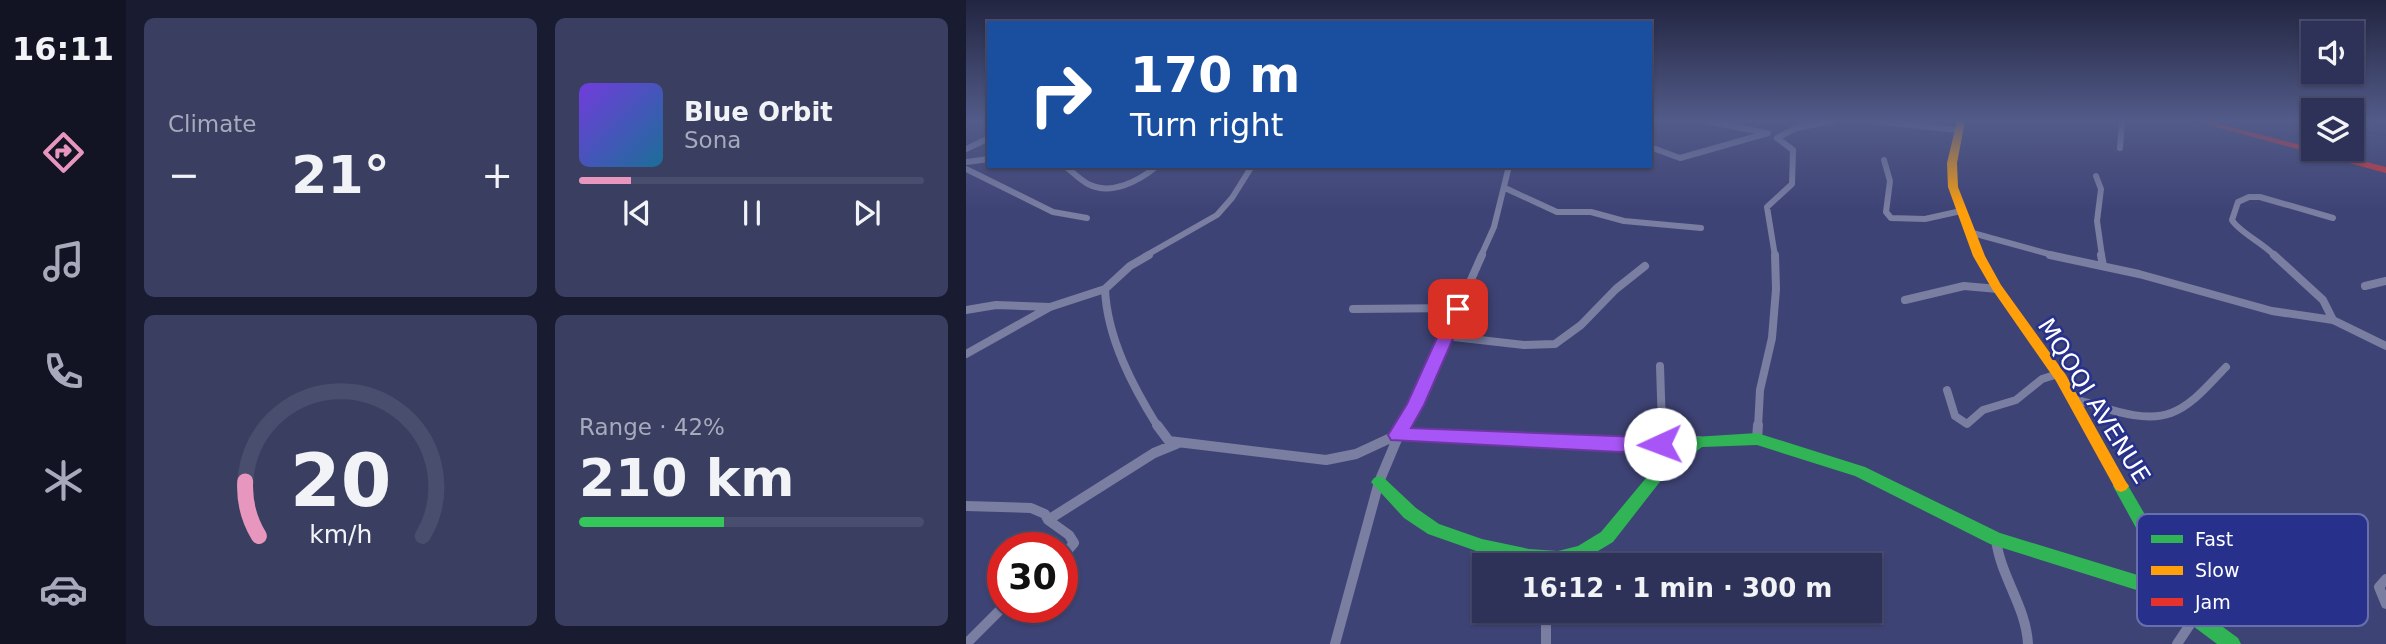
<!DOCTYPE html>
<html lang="en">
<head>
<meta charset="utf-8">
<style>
	body { margin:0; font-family:"DejaVu Sans",sans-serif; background:#3a3e61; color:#f1f3f6; height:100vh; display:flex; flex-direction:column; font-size:26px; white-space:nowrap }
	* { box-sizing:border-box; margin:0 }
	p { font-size:23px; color:#a7aaba }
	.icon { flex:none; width:38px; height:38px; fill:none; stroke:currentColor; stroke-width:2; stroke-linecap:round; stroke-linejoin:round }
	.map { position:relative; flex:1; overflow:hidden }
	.details { display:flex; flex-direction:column; gap:18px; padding:18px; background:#191c30; width:840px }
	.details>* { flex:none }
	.guide { position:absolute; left:21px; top:21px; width:665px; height:147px; border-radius:0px; box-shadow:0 2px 5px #0004,0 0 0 2px #494d6e; background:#1a4fa0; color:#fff; overflow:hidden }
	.buttons { position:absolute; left:1335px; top:21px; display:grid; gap:14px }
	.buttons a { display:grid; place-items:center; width:63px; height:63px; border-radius:0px; background:#2e3258; box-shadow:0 2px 5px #0004,0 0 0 2px #494d6e; font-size:35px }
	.speed { position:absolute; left:21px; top:532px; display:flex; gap:14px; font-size:35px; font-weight:700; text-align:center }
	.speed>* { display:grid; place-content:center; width:91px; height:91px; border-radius:50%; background:#2e3258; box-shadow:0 2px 5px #0004,0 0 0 2px #494d6e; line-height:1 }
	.speed .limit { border:10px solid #d22; background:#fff; color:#111 }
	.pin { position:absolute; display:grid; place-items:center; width:60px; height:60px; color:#fff; margin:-30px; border-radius:14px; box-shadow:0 4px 10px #0006 }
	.me { position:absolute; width:77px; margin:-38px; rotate:268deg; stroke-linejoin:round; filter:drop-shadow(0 0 5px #0008) }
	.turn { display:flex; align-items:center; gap:24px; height:147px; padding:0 28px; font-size:32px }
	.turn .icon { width:91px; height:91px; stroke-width:2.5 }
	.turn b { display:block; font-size:49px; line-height:60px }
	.big { font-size:52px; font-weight:700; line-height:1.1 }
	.details .widget { flex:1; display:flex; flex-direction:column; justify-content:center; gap:10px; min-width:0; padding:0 24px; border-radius:10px; background:#3a3e61 }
	.details .dial { align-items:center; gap:0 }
	.dial svg { height:182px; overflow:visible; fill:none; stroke:#494d6e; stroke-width:7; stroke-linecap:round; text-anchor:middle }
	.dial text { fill:#f1f3f6; stroke:none }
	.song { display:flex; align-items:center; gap:21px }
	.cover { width:84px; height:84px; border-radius:10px; background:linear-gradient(135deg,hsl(260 70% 55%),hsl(200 70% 35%)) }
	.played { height:7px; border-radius:4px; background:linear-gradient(90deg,#e797bd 15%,#494d6e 15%) }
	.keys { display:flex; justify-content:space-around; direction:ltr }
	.heat { display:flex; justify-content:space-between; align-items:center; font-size:38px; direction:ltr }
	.charge { height:10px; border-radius:5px; background:linear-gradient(90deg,#34c759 42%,#494d6e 0) }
	.details .tiles { flex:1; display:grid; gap:18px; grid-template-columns:repeat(2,1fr) }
	.trip { position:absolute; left:506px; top:553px; width:410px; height:70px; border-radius:0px; background:#2e3258; box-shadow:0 2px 5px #0004,0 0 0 2px #494d6e; font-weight:700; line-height:70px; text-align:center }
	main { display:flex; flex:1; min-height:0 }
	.dock { display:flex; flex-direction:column; width:126px; justify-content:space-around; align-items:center; background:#121423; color:#a7aaba }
	.dock .icon { width:49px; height:49px }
	.dock .on { color:#e797bd }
	.dock b { font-size:32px; color:#f1f3f6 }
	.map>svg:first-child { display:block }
</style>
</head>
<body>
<main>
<nav class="dock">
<b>16:11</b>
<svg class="icon on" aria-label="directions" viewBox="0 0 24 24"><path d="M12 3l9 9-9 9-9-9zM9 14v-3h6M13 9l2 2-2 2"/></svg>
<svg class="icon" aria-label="music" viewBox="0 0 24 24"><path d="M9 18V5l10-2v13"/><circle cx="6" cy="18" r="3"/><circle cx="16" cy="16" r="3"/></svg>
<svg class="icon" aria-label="phone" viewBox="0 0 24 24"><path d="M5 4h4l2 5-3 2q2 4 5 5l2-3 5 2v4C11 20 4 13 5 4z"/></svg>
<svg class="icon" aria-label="climate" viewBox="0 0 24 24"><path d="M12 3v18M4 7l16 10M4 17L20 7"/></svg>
<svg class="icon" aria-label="car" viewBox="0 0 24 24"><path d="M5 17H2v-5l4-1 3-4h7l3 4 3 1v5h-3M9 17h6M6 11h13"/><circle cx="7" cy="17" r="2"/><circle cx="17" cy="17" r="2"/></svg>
</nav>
<section class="details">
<div class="tiles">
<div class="widget"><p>Climate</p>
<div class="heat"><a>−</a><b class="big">21°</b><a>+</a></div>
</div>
<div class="widget">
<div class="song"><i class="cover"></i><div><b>Blue Orbit</b><p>Sona</p></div></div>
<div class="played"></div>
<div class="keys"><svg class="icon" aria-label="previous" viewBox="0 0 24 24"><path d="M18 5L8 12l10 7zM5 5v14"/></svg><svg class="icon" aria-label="pause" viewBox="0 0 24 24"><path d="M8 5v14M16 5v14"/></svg><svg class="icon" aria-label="next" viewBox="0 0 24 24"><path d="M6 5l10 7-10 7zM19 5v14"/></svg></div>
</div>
<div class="widget dial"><svg viewBox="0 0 100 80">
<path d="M14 69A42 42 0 1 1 86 69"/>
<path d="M14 69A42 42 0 0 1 8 45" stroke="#e797bd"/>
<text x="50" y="56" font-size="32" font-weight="700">20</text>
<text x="50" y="72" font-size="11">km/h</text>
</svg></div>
<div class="widget"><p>Range · 42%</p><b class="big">210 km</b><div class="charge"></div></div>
</div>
</section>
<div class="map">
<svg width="1420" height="644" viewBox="0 0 1420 644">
	<rect width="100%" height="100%" fill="#3e4375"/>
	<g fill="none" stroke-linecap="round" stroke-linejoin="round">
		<path stroke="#343b7e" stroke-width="2" d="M 1323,121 L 1348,125
			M 1386,130 L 1420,135"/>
		<path stroke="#7a7ea1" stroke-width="6" d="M 739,121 L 801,133
			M 906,121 L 993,130
			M 684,122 L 687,121
			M 684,147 L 714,158 L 802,133
			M 1154,148 L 1156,121
			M 0,149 L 23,138
			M 918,160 L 924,181 L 920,212 L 925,218 L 959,219 L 995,211
			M 0,162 L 23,159
			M 99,166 C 107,172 113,179 122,184 C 145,196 173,181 191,166
			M 0,169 L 87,212 L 121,218
			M 1130,176 L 1135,189 L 1131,221 L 1136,256
			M 539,188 L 591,212 L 625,212 L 658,221 L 735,228
			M 1003,232 L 1090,256
			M 179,256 L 251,215 L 266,198 L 286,166
			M 515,256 L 528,227 L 543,166
			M 809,256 L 801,207 L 826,184 L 827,150 L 811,138 L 830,128 L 866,121
			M 1309,256 C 1297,243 1273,232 1266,220 L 1272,202 L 1283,197 L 1294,197 L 1367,218"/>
		<path stroke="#7a7ea1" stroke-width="8" d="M 183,255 L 164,266 L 139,289 C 141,338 167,387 192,427
			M 1084,255 L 1173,274 L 1306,311 L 1367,320 L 1420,346
			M 1135,255 L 1137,266
			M 1308,255 L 1357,300 L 1367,320
			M 1399,286 L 1420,281
			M 939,300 L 998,286 L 1032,289
			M 387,309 L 492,308
			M 0,310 L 30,305 L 84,307
			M 479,336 L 558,345 L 589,344 L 615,325 L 650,289 L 679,266
			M 0,354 L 84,307 L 139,289
			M 694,366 L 696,427
			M 981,390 L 989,416 L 1001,424 L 1017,410 L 1050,400 L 1076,379 L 1092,374
			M 1107,399 C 1136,406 1175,424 1205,413 C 1227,405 1244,383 1260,367
			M 436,427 L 449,406 L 516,255
			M 792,427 L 794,390 L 806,338 L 810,289 L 809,255"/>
		<path stroke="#7a7ea1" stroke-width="10" d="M 191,425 L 203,441 L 360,460 L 390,454 L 431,435 L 654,445 L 733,441
			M 791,439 L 792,425
			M 694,444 L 696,425
			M 0,506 L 65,508 L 79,514 L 82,520
			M 1030,539 C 1034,576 1060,606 1062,644
			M 96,557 L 108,543 L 103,535 L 82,520 L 188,453 L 210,444
			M 1420,579 L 1413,587 L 1420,604
			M 580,611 L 580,644
			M 0,644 L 37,607
			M 369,644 L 413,482 L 437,425
			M 1211,644 L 1229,617"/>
		<path fill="#30b455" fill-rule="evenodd" d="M 791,433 L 899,467 L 1034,533 L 1201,584 L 1147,486 L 1150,482 L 1155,480 L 1160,482 L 1235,611 L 1272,638 L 1275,644 L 1251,644 L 1223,623 L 1212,603 L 1024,544 L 889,476 L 791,445 L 736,447 L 700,474 L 647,542 L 622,557 L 592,565 L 563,563 L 516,553 L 462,534 L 438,518 L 405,482 L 408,478 L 413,476 L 418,478 L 450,508 L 473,524 L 516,539 L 563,549 L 592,551 L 612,546 L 635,532 L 690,466 L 728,437 Z"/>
		<path fill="#ff9f0a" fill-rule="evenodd" d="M 991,121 L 999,121 L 991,163 L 992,187 L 1019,256 L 1035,285 L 1100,375 L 1160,482 L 1163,486 L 1160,490 L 1155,492 L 1150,490 L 1090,381 L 1026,289 L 1007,256 L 982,187 L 981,163 Z"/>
		<path fill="#e5322d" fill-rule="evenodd" d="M 1227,121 L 1242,121 L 1420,167 L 1420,173 Z"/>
	</g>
	<linearGradient id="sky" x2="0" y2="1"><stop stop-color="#222540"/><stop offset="0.57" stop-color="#525b89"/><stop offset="1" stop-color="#525b89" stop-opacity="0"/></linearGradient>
	<rect width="1420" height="211" fill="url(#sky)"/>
	<path fill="#a855f7" stroke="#6d37a1" stroke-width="2" d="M 492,303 L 500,309 L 458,405 L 445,428 L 700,438 L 703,444 L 700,449 L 654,452 L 425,440 L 422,435 L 441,404 L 484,309 Z"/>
	<g text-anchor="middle" stroke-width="5" stroke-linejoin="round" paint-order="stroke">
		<g font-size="24" fill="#fff" stroke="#27318c">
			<text transform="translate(1128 401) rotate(58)" y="8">MQOQI AVENUE</text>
		</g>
	</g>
	<rect x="1171" y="514" width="231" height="112" rx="10" fill="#27318c" stroke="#686fae" stroke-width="2"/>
	<rect x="1185" y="535" width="32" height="8" fill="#30b455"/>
	<rect x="1185" y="566" width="32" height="9" fill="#ff9f0a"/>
	<rect x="1185" y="598" width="32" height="8" fill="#e5322d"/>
	<g font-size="19" fill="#fff">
		<text x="1229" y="546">Fast</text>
		<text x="1229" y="577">Slow</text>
		<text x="1229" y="609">Jam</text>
	</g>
</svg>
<div class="buttons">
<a><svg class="icon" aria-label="sound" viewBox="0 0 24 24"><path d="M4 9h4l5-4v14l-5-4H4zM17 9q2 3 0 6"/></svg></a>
<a><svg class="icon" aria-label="layers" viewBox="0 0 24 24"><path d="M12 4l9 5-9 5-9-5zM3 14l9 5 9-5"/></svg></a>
</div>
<div class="speed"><div class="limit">30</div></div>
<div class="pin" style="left:492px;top:309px;background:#d93025"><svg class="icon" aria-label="arrive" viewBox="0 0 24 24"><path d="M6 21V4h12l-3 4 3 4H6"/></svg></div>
<svg class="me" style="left:694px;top:444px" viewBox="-20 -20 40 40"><circle r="19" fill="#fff"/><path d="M0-13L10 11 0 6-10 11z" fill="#a855f7"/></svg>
<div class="trip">16:12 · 1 min · 300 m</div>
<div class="guide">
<div class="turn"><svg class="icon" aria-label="right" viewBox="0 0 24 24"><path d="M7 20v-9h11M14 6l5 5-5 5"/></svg><div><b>170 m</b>Turn right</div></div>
</div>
</div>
</main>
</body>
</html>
